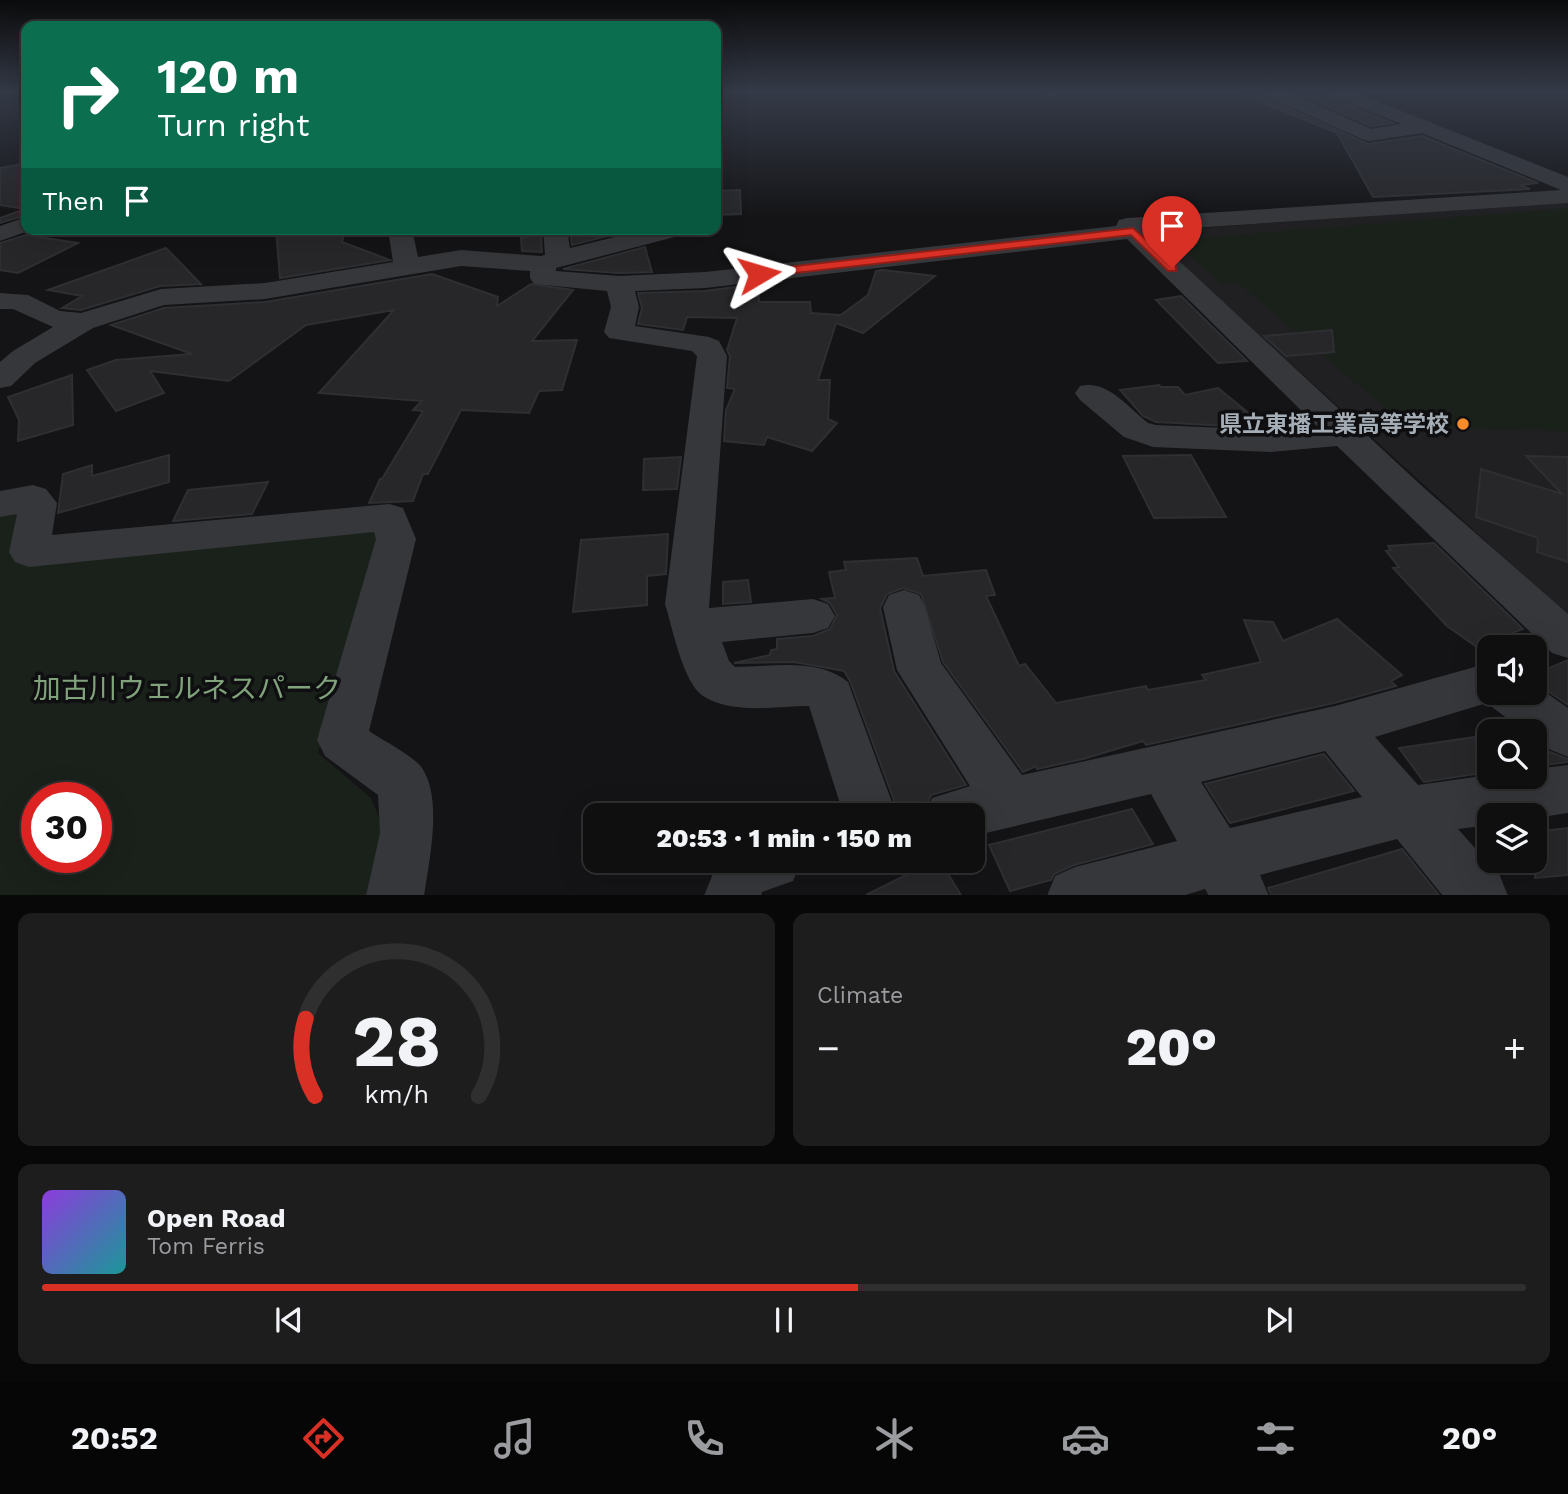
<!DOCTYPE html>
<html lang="en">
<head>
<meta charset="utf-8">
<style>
	body { margin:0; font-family:"Work Sans","Noto Sans JP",sans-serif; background:#1d1d1e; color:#f1f3f6; height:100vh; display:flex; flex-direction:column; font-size:26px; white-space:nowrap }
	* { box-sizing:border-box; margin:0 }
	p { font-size:23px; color:#9b9c9f }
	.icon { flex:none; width:38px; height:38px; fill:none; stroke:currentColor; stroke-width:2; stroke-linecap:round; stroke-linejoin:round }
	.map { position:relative; height:895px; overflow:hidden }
	.panel { display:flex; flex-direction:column; gap:18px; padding:18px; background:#080809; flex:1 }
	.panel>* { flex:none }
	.banner { position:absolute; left:21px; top:21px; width:700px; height:214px; border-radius:14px; box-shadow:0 7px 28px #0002,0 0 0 2px #2f2f30; background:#0b6e4f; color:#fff; overflow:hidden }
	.controls { position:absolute; left:1477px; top:635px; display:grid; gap:14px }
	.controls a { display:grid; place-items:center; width:70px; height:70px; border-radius:14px; background:#0f0f10; box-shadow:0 7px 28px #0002,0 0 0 2px #2f2f30; font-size:35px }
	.speed { position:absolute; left:21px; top:782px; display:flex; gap:14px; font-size:35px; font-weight:700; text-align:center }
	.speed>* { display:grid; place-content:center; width:91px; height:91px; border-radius:50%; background:#0f0f10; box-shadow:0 7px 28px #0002,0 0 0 2px #2f2f30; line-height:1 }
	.speed .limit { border:10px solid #d22; background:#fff; color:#111 }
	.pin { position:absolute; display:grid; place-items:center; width:60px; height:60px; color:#fff; margin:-72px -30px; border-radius:50% 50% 50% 0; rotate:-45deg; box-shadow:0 0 7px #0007 }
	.pin .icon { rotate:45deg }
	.me { position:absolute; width:77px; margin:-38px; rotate:83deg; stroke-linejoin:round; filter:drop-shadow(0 0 5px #0008) }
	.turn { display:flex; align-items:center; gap:24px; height:147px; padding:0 21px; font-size:32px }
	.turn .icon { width:91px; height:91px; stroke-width:2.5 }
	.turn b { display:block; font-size:49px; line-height:60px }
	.then { display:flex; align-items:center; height:66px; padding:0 21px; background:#0003; gap:14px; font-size:26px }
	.big { font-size:52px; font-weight:800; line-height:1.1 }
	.panel .widget { flex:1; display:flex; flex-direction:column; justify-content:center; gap:10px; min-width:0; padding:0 24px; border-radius:14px; background:#1d1d1e }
	.panel .dial { align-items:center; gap:0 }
	.dial svg { height:182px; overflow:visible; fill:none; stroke:#2f2f30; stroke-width:7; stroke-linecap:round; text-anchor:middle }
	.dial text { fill:#f1f3f6; stroke:none }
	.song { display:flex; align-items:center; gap:21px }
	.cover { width:84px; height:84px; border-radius:10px; background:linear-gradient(135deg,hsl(270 70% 55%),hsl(180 70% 35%)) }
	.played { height:7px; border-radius:4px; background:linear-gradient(90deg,#d93025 55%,#2f2f30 55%) }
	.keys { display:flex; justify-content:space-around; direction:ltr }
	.heat { display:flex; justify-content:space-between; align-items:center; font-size:38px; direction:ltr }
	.panel .tiles { flex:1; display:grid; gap:18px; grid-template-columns:1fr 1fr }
	.widget:last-child { grid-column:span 2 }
	.trip { position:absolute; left:583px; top:803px; width:402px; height:70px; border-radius:14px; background:#0f0f10; box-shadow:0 7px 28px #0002,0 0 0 2px #2f2f30; font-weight:800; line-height:70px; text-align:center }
	.tab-bar { display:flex; height:112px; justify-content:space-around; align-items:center; background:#060606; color:#9b9c9f }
	.tab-bar .icon { width:49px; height:49px }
	.tab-bar .active { color:#d93025 }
	.tab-bar b { font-size:32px; color:#f1f3f6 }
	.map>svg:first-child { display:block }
</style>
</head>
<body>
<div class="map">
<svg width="1568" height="896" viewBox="0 0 1568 896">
	<rect width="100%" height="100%" fill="#141416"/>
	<path fill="#202023" d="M 1568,201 L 1568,616 L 1146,232 Z"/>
	<path fill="#1a211a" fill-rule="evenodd" d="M 1568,208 L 1568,263 L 1555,256 L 1568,264 L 1568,431 L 1409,428 L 1239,284 L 1221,283 L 1172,240 Z
		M 0,511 L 31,512 L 20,561 L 374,526 L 383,539 L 318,753 L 371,798 L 384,829 L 370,895 L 0,895 ZM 37,798 L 96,798 L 96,858 L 37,858 Z"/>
	<path fill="#27272a" stroke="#2e2f32" stroke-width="2" d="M 1239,93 L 1264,93 L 1268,99 L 1368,144 L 1422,136 L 1538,183 L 1520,185 L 1530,189 L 1373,197 L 1337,133 Z
		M 1297,93 L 1328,93 L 1333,99 L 1392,123 L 1371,126 Z
		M 23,164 L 24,181 L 26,180 L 26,215 L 0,223 L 0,218 L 25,209 L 0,205 L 0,168 Z
		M 740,190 L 741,214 L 716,215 L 716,191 Z
		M 276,229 L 345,229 L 342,242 L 390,260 L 280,278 Z
		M 585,229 L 635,229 L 572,245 L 570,231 Z
		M 26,235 L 78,243 L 18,273 L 0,270 L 0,243 Z
		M 541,235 L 542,252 L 522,251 L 521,238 Z
		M 645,247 L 652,272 L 619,273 L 563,269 Z
		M 166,248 L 201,284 L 160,286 L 81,310 L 62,308 L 82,296 L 48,290 Z
		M 883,270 L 935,276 L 863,333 L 836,323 L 818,380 L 830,380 L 828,419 L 837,423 L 812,451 L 767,437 L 764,445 L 724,441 L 726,410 L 735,389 L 727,388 L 730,356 L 727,350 L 737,318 L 687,317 L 683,330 L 638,324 L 642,308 L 638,293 L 705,291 L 758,284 L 759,302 L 810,302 L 811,313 L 839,315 L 838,317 L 868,295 L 876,271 Z
		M 432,274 L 498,297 L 497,306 L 531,284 L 573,290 L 532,341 L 577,340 L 562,390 L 539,391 L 529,413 L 461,410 L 428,474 L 423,474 L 413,501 L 369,503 L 380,479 L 382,479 L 423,411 L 413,410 L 422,401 L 319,393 L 394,310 L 306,325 L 229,381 L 150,371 L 164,393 L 116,411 L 87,370 L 116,360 L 192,354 L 111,325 L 164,308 L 265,302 Z
		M 1181,296 L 1247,361 L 1218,363 L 1156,300 Z
		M 1332,330 L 1334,352 L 1286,356 L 1264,336 Z
		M 72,375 L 73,425 L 18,441 L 19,420 L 8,397 Z
		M 1159,385 L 1161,387 L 1178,387 L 1185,395 L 1218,388 L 1256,419 L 1229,426 L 1156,422 L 1143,416 L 1120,390 Z
		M 169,455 L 169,482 L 58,513 L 63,474 L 92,465 L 92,476 Z
		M 1191,455 L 1226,517 L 1154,518 L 1123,456 Z
		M 1526,456 L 1568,457 L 1568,562 L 1537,552 L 1538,538 L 1476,517 L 1481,469 L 1562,494 Z
		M 681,457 L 677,489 L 643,490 L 644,459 Z
		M 268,482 L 252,514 L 173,521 L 188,490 Z
		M 668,534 L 666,574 L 647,576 L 647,605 L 573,612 L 581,540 Z
		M 1434,543 L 1523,629 L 1477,647 L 1447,626 L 1393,568 L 1399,567 L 1386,551 L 1391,550 L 1388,546 Z
		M 917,558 L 923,576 L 986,570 L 995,595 L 986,596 L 1019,666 L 1025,664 L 1056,703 L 1146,686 L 1148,690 L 1206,680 L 1202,675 L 1261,662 L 1244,620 L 1273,622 L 1283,641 L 1337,619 L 1402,675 L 1391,681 L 1396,686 L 1334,703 L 1146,745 L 1143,741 L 1083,759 L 1037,769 L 1036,766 L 1023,772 L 943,662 L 921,594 L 903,588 L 887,594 L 880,608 L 894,671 L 966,785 L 931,795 L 927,804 L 902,810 L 895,803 L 850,681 L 844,671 L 794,662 L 734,663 L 770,655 L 771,650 L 777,649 L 777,639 L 813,636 L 830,629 L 837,615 L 830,603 L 822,599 L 835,598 L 829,572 L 846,570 L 844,562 Z
		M 748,580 L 751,602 L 723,604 L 723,582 Z
		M 1568,660 L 1568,705 L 1535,682 L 1535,674 Z
		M 1489,735 L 1489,772 L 1424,782 L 1399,748 Z
		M 1535,742 L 1550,752 L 1568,759 L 1568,762 L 1535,766 Z
		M 1324,754 L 1354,791 L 1230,823 L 1205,784 Z
		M 1132,809 L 1153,844 L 1074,865 L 1054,874 L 1051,880 L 1010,891 L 989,845 Z
		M 1568,828 L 1568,875 L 1535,878 L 1535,832 Z
		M 1402,849 L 1439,895 L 1271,895 L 1268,888 Z
		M 934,861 L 940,861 L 961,895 L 866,895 Z"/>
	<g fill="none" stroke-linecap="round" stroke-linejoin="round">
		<path fill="#35373b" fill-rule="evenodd" d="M 1044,93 L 1053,93 L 1055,96 L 1047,100 L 1043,97 Z"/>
		<path fill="#35373b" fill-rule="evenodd" d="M 1266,93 L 1290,93 L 1371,129 L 1402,124 L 1334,97 L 1331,93 L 1356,93 L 1568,177 L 1568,203 L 1147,231 L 1423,487 L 1568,614 L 1568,658 L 1552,653 L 1337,446 L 1271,452 L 1153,447 L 1124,437 L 1080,400 L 1075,393 L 1080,386 C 1107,379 1128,407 1148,423 L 1156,425 L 1271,430 L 1318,427 L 1127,239 L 705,288 L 635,291 L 639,307 L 635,326 L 709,337 L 719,341 L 727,356 L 709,608 L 813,599 L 828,604 L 835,616 L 828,628 L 813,633 L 722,642 L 729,661 L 735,667 C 772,667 817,657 848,682 L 897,816 L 844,816 L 809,706 C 777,706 732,715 703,696 C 683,683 672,626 665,604 L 697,356 L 692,351 L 609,338 L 604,332 L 611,307 L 607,291 L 534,284 L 530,278 L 530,271 L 461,266 L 265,299 L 164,305 L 93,328 L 35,363 L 11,386 L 0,388 L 0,362 L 13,351 L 53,327 L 13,309 L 0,309 L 0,293 L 28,295 L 60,311 L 81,313 L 161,289 L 265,283 L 393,262 L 388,229 L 412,229 L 418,257 L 461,250 L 541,256 L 545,255 L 543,229 L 567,229 L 570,248 L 647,229 L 689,229 L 686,234 L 556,268 L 556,271 L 619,276 L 705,272 L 1116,226 L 1119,220 L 1127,218 L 1561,190 L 1422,133 L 1369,141 L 1362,139 L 1269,97 Z
			M 26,217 L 26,229 L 34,229 L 0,241 L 0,226 Z
			M 174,229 L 200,229 L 197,234 L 188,236 L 177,234 Z
			M 33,485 L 46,489 L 57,503 L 52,535 L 389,504 L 403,508 L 416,539 L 369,731 C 382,740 414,756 422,768 C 443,799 429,861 424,896 L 366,896 L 380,833 L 378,795 L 325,756 L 317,740 L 376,539 L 374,532 L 29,567 L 15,562 L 9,552 L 17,514 L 0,517 L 0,491 Z
			M 904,590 L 919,595 L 925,607 L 941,663 L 1022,775 L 1335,706 L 1489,663 L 1489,693 L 1535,693 L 1535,685 L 1568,708 L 1568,757 L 1551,750 L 1535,739 L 1535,732 L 1525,732 L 1492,707 L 1490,702 L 1375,737 L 1418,785 L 1489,775 L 1535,777 L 1535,769 L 1568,765 L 1568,813 L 1535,818 L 1535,816 L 1489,816 L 1489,825 L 1458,829 L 1500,876 L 1508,896 L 1443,896 L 1397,839 L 1260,875 L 1269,896 L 1209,896 L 1205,889 L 1182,896 L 1047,896 L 1055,876 L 1075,867 L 1177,841 L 1151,794 L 973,836 L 973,816 L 925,816 L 932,798 L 970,786 L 897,670 L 883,607 L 889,595 ZM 1325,751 L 1362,797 L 1230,828 L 1201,782 Z
			M 718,861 L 801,861 L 793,881 L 762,892 L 761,896 L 704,896 Z"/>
	</g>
	<linearGradient id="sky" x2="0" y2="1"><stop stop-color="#0b0b0c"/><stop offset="0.42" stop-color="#343a47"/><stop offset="1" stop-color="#343a47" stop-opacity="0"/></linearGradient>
	<rect width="1568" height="219" fill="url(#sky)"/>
	<path fill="#d93025" stroke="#8d1f18" stroke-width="2" d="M 1133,228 L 1176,266 L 1176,271 L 1168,271 L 1131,235 L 759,277 L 753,274 L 759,270 Z"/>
	<circle fill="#f98c29" stroke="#0f0f11" stroke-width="2.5" cx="1463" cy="424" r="7"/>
	<g text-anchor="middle" stroke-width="7" stroke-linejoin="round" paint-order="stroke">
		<g font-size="23" font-weight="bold" fill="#a5aeb7" stroke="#0f0f11" text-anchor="end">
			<text x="1449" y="432">県立東播工業高等学校</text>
		</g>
		<g font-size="28" fill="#80a37b" stroke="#0f0f11">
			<text x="187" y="698">加古川ウェルネスパーク</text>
		</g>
	</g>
</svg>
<div class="controls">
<a><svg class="icon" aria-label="sound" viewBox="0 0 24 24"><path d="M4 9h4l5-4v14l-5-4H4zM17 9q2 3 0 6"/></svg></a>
<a><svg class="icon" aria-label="search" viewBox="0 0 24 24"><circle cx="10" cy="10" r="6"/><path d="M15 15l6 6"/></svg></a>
<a><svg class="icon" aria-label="layers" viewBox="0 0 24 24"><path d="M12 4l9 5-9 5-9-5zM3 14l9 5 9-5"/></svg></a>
</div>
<div class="speed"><div class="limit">30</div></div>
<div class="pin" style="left:1172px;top:268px;background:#d93025"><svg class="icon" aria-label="arrive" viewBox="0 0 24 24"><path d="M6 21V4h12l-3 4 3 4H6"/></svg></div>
<svg class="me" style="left:759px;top:274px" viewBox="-20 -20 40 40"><path d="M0-17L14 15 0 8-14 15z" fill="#d93025" stroke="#fff" stroke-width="4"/></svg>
<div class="trip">20:53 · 1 min · 150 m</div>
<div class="banner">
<div class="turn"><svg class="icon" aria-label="right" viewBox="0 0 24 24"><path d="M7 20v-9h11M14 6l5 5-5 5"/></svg><div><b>120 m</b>Turn right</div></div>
<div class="then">Then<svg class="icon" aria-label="arrive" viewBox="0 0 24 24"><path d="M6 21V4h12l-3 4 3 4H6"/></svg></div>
</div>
</div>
<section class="panel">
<div class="tiles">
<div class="widget dial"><svg viewBox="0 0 100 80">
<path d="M14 69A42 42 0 1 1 86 69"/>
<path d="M14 69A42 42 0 0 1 10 35" stroke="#d93025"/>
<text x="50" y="56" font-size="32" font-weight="700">28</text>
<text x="50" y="72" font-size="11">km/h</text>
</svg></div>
<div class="widget"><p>Climate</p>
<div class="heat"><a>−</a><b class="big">20°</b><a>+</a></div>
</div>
<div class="widget">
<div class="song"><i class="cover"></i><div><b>Open Road</b><p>Tom Ferris</p></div></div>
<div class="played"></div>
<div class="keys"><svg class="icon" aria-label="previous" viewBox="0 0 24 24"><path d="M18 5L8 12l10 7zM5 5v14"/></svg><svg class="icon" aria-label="pause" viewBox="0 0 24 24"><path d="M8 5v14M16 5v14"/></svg><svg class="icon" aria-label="next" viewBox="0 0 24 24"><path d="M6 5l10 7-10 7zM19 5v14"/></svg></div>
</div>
</div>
</section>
<nav class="tab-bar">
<b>20:52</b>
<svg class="icon active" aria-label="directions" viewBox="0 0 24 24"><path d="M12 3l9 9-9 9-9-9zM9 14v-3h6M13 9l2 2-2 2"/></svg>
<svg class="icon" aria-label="music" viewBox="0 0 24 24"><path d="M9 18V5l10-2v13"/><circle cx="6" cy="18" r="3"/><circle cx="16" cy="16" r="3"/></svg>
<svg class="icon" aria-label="phone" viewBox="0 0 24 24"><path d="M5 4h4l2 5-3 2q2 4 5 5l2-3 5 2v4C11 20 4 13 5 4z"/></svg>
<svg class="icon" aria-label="climate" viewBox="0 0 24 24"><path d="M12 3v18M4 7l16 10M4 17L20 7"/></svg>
<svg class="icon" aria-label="car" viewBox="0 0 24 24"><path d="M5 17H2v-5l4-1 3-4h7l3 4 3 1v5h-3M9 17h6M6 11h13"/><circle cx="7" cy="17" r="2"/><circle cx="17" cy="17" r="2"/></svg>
<svg class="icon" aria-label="filters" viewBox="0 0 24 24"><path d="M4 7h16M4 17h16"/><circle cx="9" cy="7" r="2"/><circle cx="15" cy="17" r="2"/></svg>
<b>20°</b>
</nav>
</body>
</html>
